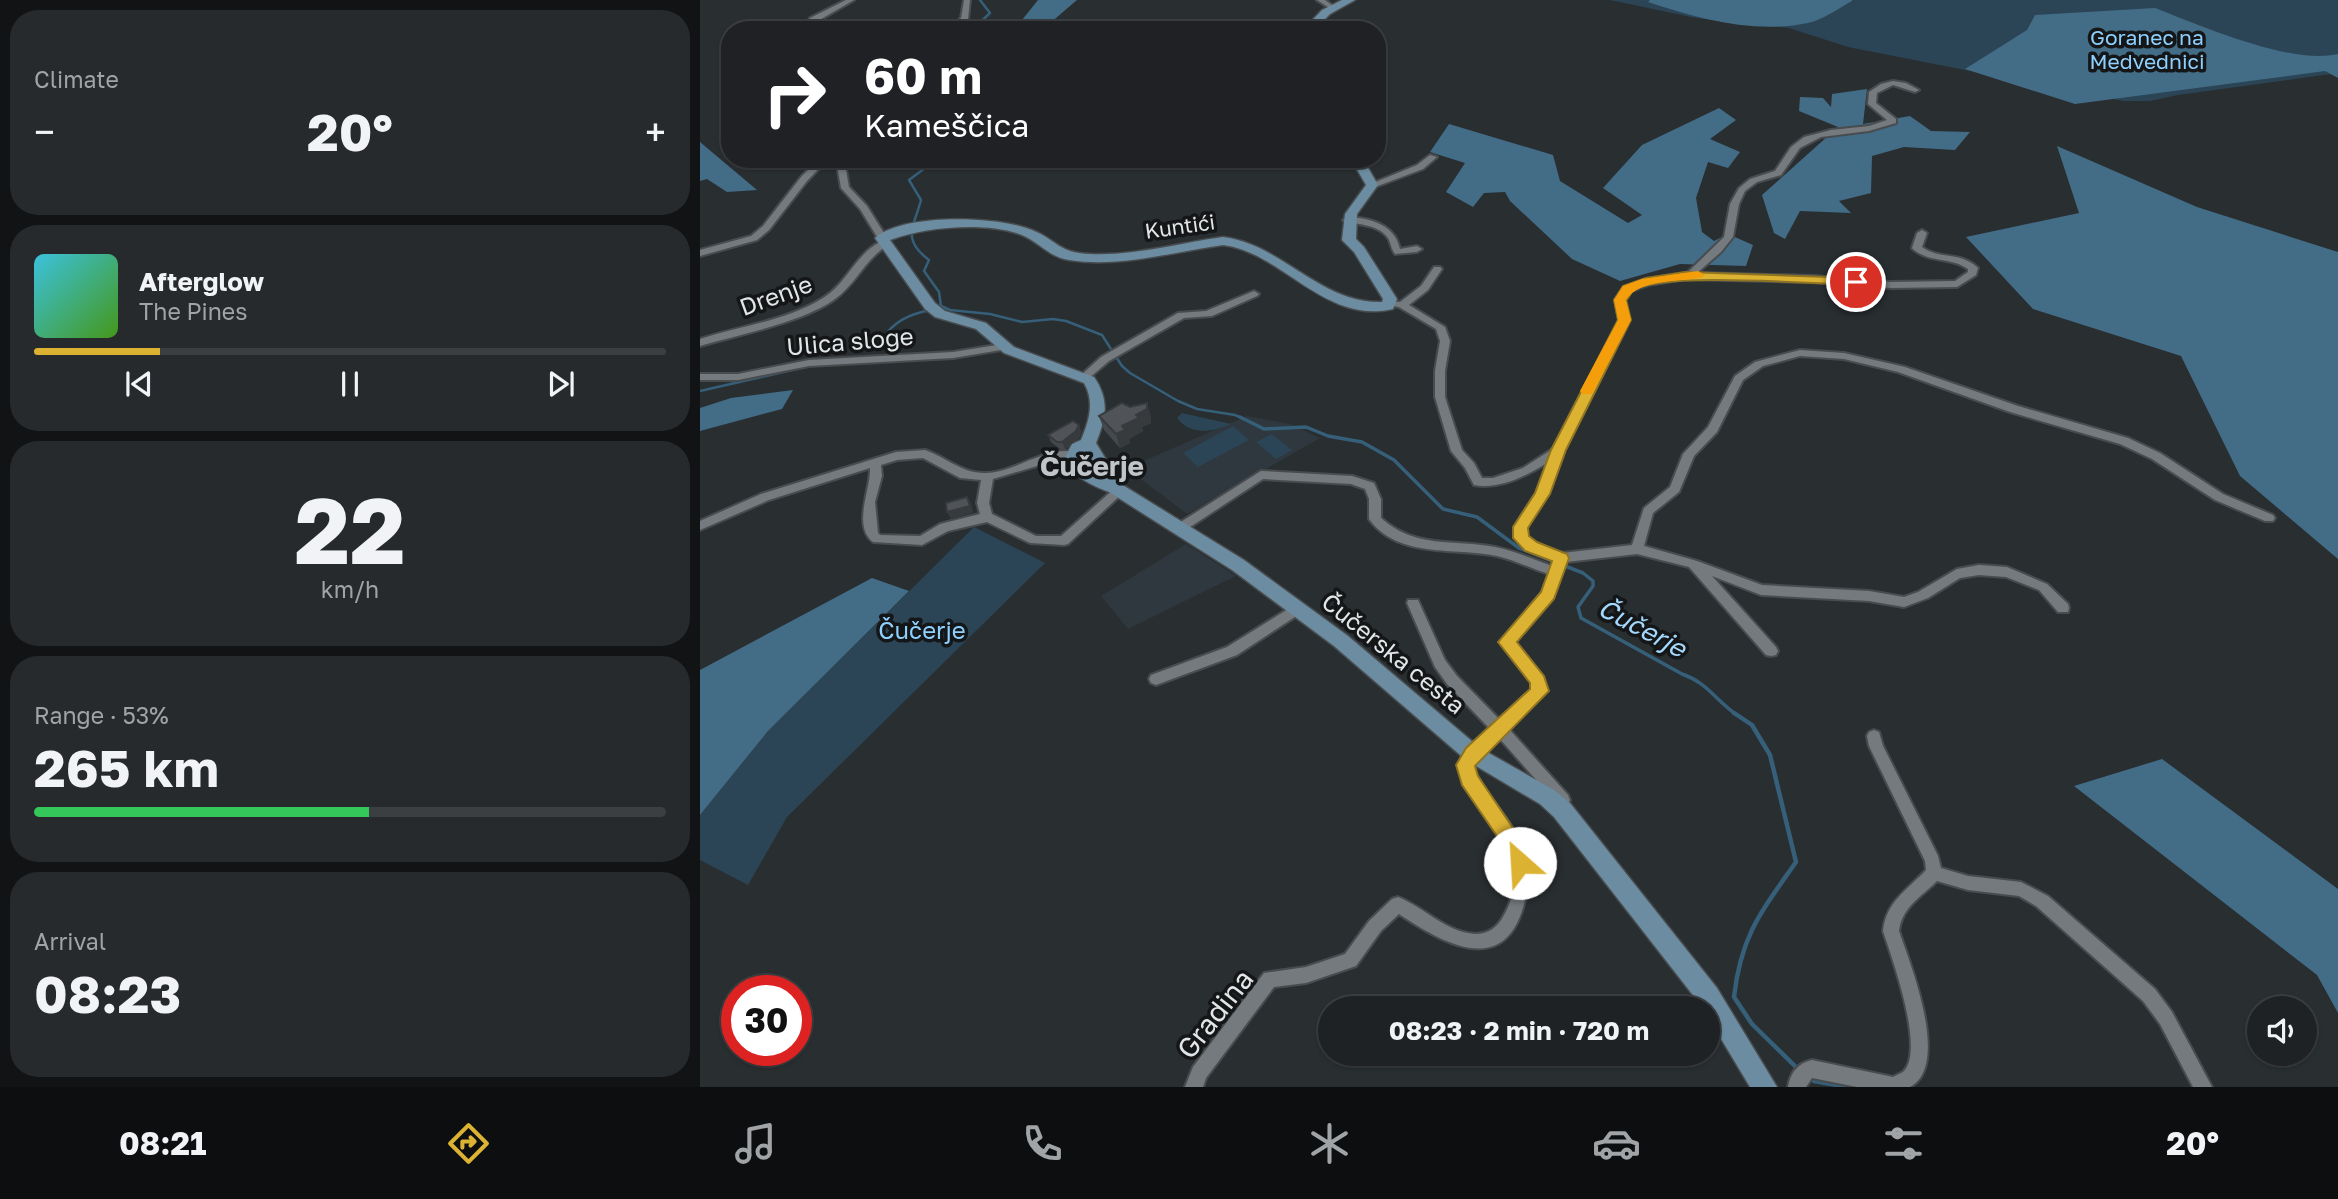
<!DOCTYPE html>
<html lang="en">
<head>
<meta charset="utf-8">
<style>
	body { margin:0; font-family:"Golos Text",sans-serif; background:#272a2d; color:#f1f3f6; height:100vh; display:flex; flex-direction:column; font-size:26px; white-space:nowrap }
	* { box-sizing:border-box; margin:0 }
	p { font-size:23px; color:#a1a4a7 }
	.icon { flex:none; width:38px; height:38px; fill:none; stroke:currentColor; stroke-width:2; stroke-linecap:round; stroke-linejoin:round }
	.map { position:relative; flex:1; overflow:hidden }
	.side { display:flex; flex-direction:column; gap:10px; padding:10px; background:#111314; width:700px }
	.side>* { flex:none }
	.guide { position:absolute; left:21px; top:21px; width:665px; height:147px; border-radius:28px; box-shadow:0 2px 5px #0004,0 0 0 2px #3c3f42; background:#202124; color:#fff; overflow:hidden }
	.buttons { position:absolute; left:1547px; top:996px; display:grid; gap:14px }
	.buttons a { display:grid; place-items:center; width:70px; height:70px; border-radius:50%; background:#1f2225; box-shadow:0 2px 5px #0004,0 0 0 2px #3c3f42; font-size:35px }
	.speed { position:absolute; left:21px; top:975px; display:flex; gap:14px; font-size:35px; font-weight:700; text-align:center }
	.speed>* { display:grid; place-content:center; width:91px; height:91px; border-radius:50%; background:#1f2225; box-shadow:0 2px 5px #0004,0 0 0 2px #3c3f42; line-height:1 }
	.speed .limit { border:10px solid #d22; background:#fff; color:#111 }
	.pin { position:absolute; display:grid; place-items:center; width:60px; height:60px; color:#fff; margin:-30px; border:4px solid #fff; border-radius:50%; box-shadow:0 2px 7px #0007 }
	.me { position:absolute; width:77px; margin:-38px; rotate:334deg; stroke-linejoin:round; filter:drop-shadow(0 0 5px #0008) }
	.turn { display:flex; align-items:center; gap:24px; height:147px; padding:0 28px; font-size:32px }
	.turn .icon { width:91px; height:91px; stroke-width:2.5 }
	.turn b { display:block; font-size:49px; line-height:60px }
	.big { font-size:52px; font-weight:700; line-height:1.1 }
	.side .card { flex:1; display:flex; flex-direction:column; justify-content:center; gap:10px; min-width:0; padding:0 24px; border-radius:28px; background:#272a2d }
	.side .dial { align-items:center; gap:0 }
	.dial b { font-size:91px; line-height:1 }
	.song { display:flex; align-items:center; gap:21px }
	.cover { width:84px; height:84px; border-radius:10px; background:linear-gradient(135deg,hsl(190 70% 55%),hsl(100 70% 35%)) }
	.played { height:7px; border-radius:4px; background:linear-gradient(90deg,#dcb233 20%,#3c3f42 20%) }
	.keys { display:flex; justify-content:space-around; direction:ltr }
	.heat { display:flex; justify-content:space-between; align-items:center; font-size:38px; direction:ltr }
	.charge { height:10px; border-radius:5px; background:linear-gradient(90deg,#34c759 53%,#3c3f42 0) }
	.trip { position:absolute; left:618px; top:996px; width:402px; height:70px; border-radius:35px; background:#1f2225; box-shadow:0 2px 5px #0004,0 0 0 2px #3c3f42; font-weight:700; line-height:70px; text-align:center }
	.tab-bar { display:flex; height:112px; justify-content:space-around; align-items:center; background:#0c0e0f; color:#a1a4a7 }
	.tab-bar .icon { width:49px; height:49px }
	.tab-bar .active { color:#dcb233 }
	.tab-bar b { font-size:32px; color:#f1f3f6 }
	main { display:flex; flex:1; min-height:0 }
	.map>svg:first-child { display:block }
</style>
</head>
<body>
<main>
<section class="side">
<div class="card"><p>Climate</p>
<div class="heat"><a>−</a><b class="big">20°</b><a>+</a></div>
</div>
<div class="card">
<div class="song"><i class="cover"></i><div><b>Afterglow</b><p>The Pines</p></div></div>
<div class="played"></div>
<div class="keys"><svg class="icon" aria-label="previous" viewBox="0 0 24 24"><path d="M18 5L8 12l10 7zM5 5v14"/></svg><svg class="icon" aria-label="pause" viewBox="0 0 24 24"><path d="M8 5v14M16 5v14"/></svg><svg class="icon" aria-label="next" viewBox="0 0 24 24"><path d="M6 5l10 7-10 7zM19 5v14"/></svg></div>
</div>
<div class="card dial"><b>22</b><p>km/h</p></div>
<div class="card"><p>Range · 53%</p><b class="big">265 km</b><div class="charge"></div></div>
<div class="card"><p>Arrival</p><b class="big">08:23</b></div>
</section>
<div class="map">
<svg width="1638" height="1087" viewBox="0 0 1638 1087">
	<rect width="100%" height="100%" fill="#292e31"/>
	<path fill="#2e383e" d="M 547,416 L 590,424 L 620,438 L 487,514 L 442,480 L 432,466 Z
		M 486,544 L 536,576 L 428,629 L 401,596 Z"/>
	<path fill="#2b4556" d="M 910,0 L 1638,0 L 1638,73 L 1478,95 L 1450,101 L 1424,101 L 1148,47 L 1089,28 L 996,18 Z
		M 482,413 L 531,424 C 513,432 491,436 477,418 Z
		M 533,426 L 549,440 L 498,467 L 483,453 Z
		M 572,434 L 592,450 L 576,459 L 556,442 Z
		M 274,527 L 345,563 L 87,817 L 48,885 L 0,860 L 0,815 L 68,731 Z"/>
	<path fill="#436c87" d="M 338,0 L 377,0 L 342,30 L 314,30 Z
		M 950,0 L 1152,0 L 1152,1 C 1139,8 1123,20 1108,23 C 1054,34 999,19 948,2 Z
		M 1455,8 C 1502,26 1590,65 1638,54 L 1638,78 L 1625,71 L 1375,104 L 1265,69 L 1327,30 L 1335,15 Z
		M 1167,89 L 1163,124 L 1210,116 L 1231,131 L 1270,132 L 1255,150 L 1204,147 L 1172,156 L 1171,193 L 1139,201 L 1151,213 L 1100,211 L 1085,239 L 1074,233 L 1062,195 L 1138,127 L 1099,111 L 1100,97 L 1123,98 L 1131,107 L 1132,94 Z
		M 1019,108 L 1036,120 L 1010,139 L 1040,152 L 1028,168 L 1008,162 L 996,198 L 1002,232 L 1014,241 L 1028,234 L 1053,245 L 1046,266 L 980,264 L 920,281 L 872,259 L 810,201 L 805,192 L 784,193 L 773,207 L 746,192 L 765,163 L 730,152 L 749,124 L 853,155 L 860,181 L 928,223 L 942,215 L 903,188 L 942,145 Z
		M 0,142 L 57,190 L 27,192 L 7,179 L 0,181 Z
		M 1357,146 L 1497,207 L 1638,252 L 1638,559 L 1540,476 L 1481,356 L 1333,309 L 1266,237 L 1379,213 Z
		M 93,390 L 82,409 L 0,431 L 0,408 L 31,398 Z
		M 172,578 L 209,591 L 68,731 L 0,815 L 0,670 Z
		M 1462,759 L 1638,889 L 1638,1013 L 1617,975 L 1374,786 Z"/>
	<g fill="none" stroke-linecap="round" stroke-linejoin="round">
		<path stroke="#365f79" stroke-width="2.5" d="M 272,30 L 290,13 L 280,0
			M 237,159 L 209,180 L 221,200 C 214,227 201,239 229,260 L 224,271 L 239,292 L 241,306 L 250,310 L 290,314 L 322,322 L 353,319 L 366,321 L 402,335 L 422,366 L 430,373 L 478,401 L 497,409 L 535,415 L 544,419
			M 182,340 C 193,321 210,314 231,310
			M 0,391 L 114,365"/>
		<path stroke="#365f79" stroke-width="3.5" d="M 540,417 L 564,429 L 606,427 L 628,436 L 662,442 L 694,460 L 743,509 L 777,517 L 819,548 L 883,573 L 893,581 L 893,586 L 878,607 L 881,618 L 982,674 C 1008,683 1014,699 1037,715"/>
		<path stroke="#365f79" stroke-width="4.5" d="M 1034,713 L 1052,725 L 1070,755 L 1096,862 C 1061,912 1041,935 1034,997 L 1052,1024 L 1099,1070
			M 1108,1077 L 1114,1081 L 1148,1087"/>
		<g stroke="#484c4f" stroke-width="4">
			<path id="street" d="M 146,0 L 154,0 L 116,22 L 110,30 L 103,30 L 110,18 Z
				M 264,0 L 270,0 L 268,19 L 256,30 L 249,30 L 261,18 Z
				M 617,0 L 625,0 L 636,8 L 631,9 Z
				M 1193,81 L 1206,83 L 1219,90 L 1215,92 L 1193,85 L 1177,93 L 1176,103 L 1196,119 L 1196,123 L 1169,131 L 1121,137 L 1100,148 L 1081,175 L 1057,182 L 1045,191 L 1039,204 L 1033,237 L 1021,252 L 997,273 L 1114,276 L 1191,282 L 1255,281 L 1268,272 L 1268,269 C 1251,257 1231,263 1214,250 L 1212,248 L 1217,233 L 1222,230 L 1227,233 L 1222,247 C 1240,260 1260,251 1278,268 L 1276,275 L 1257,287 L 1191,288 L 1114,282 L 985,279 L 948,285 L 931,291 L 925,300 L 929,320 L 864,450 L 848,494 L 826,527 L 827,536 L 835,544 L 862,553 L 932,545 L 944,508 L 970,487 L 983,454 L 1008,427 L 1035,376 L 1055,362 L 1100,350 L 1144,353 L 1205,367 L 1318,406 L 1428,438 L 1460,453 L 1523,494 L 1573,515 L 1575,518 L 1573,521 L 1565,521 L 1515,500 L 1452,459 L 1420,444 L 1310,412 L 1198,372 L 1144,359 L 1100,356 L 1063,366 L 1043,380 L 1017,432 L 994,456 L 979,492 L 953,513 L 944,546 L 997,561 L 1062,585 L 1169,591 L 1204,597 L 1218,592 L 1257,569 L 1279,565 L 1307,567 L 1347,584 L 1368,604 L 1369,608 L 1368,612 L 1358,612 L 1339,590 L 1306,577 L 1279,575 L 1260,578 L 1228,598 L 1204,607 L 1169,601 L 1061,595 L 1012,576 L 1076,647 L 1078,651 L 1076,655 L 1071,656 L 1066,655 L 989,567 L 937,554 L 866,562 L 853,597 L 815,642 L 843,677 L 847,691 L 809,729 L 868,795 L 870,800 L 867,808 L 862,810 L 857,808 L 855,801 L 799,738 L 773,766 C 785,798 814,820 825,853 C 831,873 828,892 822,911 C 800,978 738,940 699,914 L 681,931 L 656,966 L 606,983 L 574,987 L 506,1078 L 503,1087 L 485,1087 L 493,1067 L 564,973 L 606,967 L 645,954 L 669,921 L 692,899 L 698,897 C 724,907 745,932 775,934 C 789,934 798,927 804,915 C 837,857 776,815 758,765 L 768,750 L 790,729 L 747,684 L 735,667 L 707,603 L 708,600 L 718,600 L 745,660 L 757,676 L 800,720 L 833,689 L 832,683 L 800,642 L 842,592 L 849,574 C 832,569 815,560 797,556 C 755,547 698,559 669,519 L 669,499 L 665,489 L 651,484 L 563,479 L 484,531 L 476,531 L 474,528 L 476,525 L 561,471 L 652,476 L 674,483 L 681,499 L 681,518 C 715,549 753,539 795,547 C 815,551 833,559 852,566 L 854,560 C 834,553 816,551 814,527 L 836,493 L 848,462 C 827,476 799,490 774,485 L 765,468 L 751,451 L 735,397 L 735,371 L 740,341 L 736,329 L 699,307 L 688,305 L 688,301 L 700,302 L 721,286 L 734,267 L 740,267 L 742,269 L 728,290 L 709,305 L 745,327 L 750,341 L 745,371 L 745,397 L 762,450 L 774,463 L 782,478 L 793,478 L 823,468 L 854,448 L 919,320 L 915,300 L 924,287 L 946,279 L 987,273 L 1024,237 L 1030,204 L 1039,188 L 1050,179 L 1075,171 L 1091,147 L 1104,137 L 1131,130 L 1169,126 L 1187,120 L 1168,104 L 1169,92 L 1181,84 Z
				M 730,155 L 737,157 L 723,169 L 675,187 L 668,185 L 717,165 Z
				M 119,159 L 128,159 L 107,181 L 69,230 L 57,240 L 0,256 L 0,250 L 51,236 L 63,226 L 101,177 Z
				M 136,159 L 144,159 L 149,187 L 167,206 L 187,238 L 185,240 L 179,240 L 160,209 L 141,188 Z
				M 648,217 C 671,218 695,225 700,249 L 717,246 L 722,249 L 717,252 L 695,254 C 691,249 691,243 688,238 C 679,225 659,224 645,222 L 643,220 Z
				M 185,240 L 190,243 L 188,245 C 165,259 156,284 135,299 C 104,322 38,335 0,346 L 0,339 C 40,326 86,321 123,298 C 148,283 157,250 185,240 Z
				M 554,291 L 559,294 L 557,296 L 512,316 L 484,318 L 409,361 L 388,379 L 384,380 L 379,377 L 401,357 L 478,313 L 506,311 Z
				M 303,344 L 308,347 L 307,349 L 253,358 L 109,366 L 38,380 L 0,380 L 0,374 L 38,374 L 109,360 L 253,352 Z
				M 225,450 C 246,457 262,474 286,473 C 316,472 345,446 376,452 L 378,455 L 376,458 L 357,460 L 293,479 L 289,503 L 292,514 L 336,536 L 361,536 L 415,488 L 419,487 L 425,491 L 368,544 L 364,545 L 330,543 L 287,522 L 248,531 L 222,545 L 173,542 C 152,526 171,489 170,468 L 69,500 L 0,530 L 0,521 L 61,494 L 196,452 ZM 223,458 L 260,478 L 281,480 L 277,503 L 280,514 L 240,524 L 220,536 L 180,535 L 178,533 L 175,502 L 182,476 L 181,465 L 197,460 Z
				M 596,604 L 601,605 L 602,609 L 601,613 L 537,655 L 456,685 L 451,683 L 449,679 L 451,675 L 527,647 Z
				M 1174,730 L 1179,732 L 1183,746 L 1238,856 L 1241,868 L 1268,876 L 1321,882 L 1348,896 L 1455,989 L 1472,1012 L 1512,1087 L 1493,1087 L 1460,1024 L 1443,1001 L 1336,906 L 1319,896 L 1268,890 L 1237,881 C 1221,897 1202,907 1199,931 C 1210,963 1251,1065 1210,1087 L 1157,1087 L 1112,1078 L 1106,1087 L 1088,1087 C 1090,1073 1098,1063 1112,1060 L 1193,1077 C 1196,1075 1200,1074 1203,1072 C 1226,1051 1192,958 1183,931 C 1186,902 1207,890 1226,870 L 1225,861 L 1169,746 L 1167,736 L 1169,732 Z"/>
		</g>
		<g stroke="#484c4f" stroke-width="3">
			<path id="secondary" d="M 642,0 L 655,0 L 630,14 L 614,30 L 603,30 L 622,10 Z
				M 651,159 L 663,159 L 678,185 L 657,214 L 656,239 L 664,247 L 697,299 L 693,309 C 625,325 582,252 523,245 C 472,252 420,268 369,260 C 349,257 339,242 322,235 C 286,221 225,227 190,240 L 235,303 L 245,311 L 286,323 L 314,347 L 394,377 C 410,400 406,418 396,443 L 421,484 L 544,560 L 648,636 L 780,748 L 854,790 L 870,803 L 1017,988 L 1077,1087 L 1050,1087 L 1008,1017 L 1008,1008 L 1003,1008 L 854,817 L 840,804 L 766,760 L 634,646 L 532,570 L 409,492 C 393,486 371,476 364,459 L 372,444 L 381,440 C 389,421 395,402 384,383 L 304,353 L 276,329 L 235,317 L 225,309 L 175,238 C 203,213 298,216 332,230 C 357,240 358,253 390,254 C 435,256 479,243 523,237 C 582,244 620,304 682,302 L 683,299 L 654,252 L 642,240 L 645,214 L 666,185 ZM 385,451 L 398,473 L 381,461 Z"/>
		</g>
		<use href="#street" fill="#757a7e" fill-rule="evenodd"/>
		<use href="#secondary" fill="#6b8ca1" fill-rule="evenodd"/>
	</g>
	<path fill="#45484c" d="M 399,416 L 451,416 L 451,423 L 442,427 L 443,431 L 429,439 L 430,443 L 420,448 L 404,430 Z
		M 379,425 L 381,432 L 379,438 L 365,449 L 360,449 L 351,442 L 348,435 Z"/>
	<path fill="#383b3e" d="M 447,403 L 451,416 L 451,423 L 442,427 L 443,431 L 429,439 L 430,443 L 420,448 L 416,434 Z
		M 379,425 L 381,432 L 379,438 L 365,449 L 362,442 Z
		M 267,497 L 271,503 L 273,513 L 251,519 L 247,512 Z"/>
	<path fill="#505458" stroke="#383b3e" stroke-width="2" d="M 422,403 L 430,407 L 447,403 L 447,409 L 436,415 L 439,418 L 422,426 L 425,430 L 416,434 L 399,416 Z
		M 373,421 L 379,425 L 376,431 L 362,442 L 357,442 L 348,435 Z
		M 267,497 L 270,506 L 247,512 L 246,503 Z"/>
	<path fill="#dcb233" stroke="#8f7421" stroke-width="2" d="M 985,272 L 1156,278 L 1163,282 L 1156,285 C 1117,284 957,271 932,291 C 932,292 927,300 926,300 L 931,320 L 866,450 L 850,494 L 828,528 L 829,536 L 837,542 L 867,554 L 869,558 L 854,599 L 817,642 L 844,676 L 849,691 L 775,766 L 778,776 L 817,834 L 830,863 L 827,870 L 820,873 L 813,870 L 803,845 L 762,785 L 756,765 L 766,748 L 830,689 L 830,683 L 798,642 L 841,592 L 852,561 L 825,551 L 813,538 L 813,527 L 835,493 L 851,450 L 918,320 L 914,300 L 923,286 L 946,278 Z"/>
	<path fill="#f59e0b" d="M 998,271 L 1005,275 L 1003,277 C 979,283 940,278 926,300 L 931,320 L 892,394 L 882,394 L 880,391 L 918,320 L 914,300 L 923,286 L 942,279 Z"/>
	<g text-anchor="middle" stroke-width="7" stroke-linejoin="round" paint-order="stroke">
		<g font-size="21" fill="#8ed0fe" stroke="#141617">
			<text x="1447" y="45">Goranec na<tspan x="1447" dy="24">Medvednici</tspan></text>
		</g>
		<g font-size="21" fill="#e3e6e8" stroke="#141617">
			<text transform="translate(480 227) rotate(-8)" y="7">Kuntići</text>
		</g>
		<g font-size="24" fill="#e3e6e8" stroke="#141617">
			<text transform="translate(76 296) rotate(-20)" y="8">Drenje</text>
			<text transform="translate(150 342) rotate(-5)" y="8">Ulica sloge</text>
			<text transform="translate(693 654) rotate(39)" y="8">Čučerska cesta</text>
		</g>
		<g font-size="24" fill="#8ed0fe" stroke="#141617">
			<text x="222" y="639">Čučerje</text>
		</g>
		<g font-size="26" font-style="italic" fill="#a4d8fd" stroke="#141617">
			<text transform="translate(942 628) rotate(28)" y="9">Čučerje</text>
		</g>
		<g font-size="28" font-weight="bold" fill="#c0c5c9" stroke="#141617">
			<text x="392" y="476">Čučerje</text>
		</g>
		<g font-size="28" fill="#e3e6e8" stroke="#141617">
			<text transform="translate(515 1014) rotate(-52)" y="10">Gradina</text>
		</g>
	</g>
</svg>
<div class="buttons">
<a><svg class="icon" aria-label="sound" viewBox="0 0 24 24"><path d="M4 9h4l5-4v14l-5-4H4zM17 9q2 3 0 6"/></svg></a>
</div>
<div class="speed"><div class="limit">30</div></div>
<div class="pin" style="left:1156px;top:282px;background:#d93025"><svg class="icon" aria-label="arrive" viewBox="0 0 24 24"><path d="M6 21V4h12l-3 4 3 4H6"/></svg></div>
<svg class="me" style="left:820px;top:863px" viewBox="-20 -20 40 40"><circle r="19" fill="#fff"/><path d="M0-13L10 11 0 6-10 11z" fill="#dcb233"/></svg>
<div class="trip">08:23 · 2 min · 720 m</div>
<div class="guide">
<div class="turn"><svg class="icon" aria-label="right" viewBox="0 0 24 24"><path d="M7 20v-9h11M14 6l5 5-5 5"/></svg><div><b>60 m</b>Kameščica</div></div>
</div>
</div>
</main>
<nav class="tab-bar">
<b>08:21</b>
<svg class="icon active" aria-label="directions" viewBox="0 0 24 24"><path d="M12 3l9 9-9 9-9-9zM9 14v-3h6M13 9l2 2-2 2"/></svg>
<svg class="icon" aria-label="music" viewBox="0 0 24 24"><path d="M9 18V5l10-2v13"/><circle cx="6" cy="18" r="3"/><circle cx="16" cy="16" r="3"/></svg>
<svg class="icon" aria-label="phone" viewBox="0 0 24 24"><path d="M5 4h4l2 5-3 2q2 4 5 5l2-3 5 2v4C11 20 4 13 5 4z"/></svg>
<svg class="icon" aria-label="climate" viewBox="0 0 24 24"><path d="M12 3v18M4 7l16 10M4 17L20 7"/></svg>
<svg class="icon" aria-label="car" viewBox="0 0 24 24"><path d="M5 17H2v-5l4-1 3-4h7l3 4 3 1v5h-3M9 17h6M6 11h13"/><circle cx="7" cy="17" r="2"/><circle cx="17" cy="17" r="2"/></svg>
<svg class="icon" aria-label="filters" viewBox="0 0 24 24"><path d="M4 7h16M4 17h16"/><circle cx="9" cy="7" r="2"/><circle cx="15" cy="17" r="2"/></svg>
<b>20°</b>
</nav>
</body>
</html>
